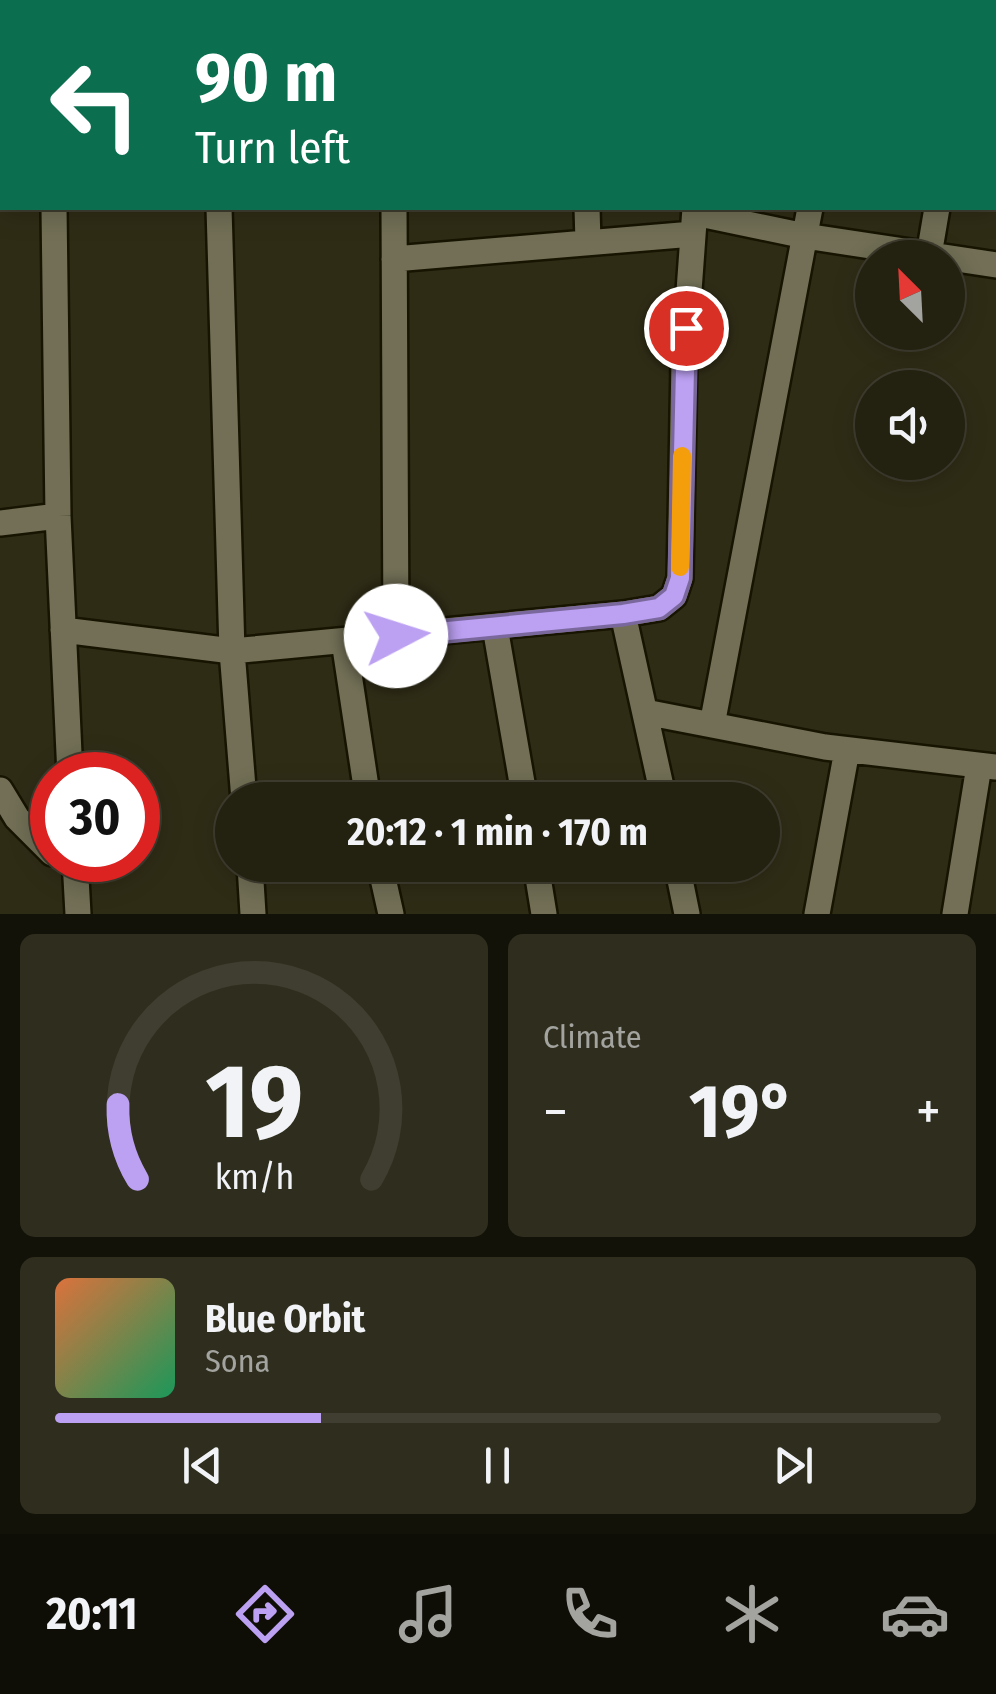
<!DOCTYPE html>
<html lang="en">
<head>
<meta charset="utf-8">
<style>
	body { margin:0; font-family:"Fira Sans Condensed",sans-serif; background:#2f2e1e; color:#f1f3f6; height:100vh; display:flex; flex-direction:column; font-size:38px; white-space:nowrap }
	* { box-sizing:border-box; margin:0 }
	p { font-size:32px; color:#a3a39f }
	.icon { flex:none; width:55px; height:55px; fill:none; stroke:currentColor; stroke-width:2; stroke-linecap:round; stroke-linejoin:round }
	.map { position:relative; height:914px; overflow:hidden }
	.details { display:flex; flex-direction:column; gap:20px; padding:20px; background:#131209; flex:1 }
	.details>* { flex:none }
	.top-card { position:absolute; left:0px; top:0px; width:998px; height:210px; box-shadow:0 5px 25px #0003,0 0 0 2px #403e30; background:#0b6e4f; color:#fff; overflow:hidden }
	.needle { width:65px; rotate:336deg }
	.buttons { position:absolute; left:855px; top:240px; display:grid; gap:20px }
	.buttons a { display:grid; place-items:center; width:110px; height:110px; border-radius:50%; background:#232110; box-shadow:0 5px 25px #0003,0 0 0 2px #403e30; font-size:50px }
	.speed { position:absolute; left:30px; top:752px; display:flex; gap:20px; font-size:50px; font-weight:700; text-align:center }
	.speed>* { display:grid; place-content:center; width:130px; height:130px; border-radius:50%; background:#232110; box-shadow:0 5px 25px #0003,0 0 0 2px #403e30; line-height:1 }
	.speed .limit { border:15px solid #d22; background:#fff; color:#111 }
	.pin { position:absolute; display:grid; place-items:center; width:85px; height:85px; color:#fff; margin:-42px; border:5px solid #fff; border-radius:50%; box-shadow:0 2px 10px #0007 }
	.me { position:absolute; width:110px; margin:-55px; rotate:85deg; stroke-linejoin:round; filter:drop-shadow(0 0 8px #0008) }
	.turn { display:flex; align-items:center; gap:35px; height:210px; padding:0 30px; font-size:45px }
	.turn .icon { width:130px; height:130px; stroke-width:2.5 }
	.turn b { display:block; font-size:70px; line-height:85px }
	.big { font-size:75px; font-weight:700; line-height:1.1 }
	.details .card { flex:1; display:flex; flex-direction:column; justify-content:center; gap:15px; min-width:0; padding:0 35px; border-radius:15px; background:#2f2e1e }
	.details .dial { align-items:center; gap:0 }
	.dial svg { height:260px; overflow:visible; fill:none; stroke:#403e30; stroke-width:7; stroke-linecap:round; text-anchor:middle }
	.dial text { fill:#f1f3f6; stroke:none }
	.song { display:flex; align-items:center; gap:30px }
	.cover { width:120px; height:120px; border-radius:15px; background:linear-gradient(135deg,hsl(20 70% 55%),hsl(150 70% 35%)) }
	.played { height:10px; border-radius:5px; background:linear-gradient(90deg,#bca0f2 30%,#403e30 30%) }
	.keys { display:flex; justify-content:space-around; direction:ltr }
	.heat { display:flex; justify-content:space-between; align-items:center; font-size:55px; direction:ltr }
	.details .tiles { flex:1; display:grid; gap:20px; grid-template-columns:1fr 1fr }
	.card:last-child { grid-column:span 2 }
	.trip { position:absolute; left:215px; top:782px; width:565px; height:100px; border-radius:50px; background:#232110; box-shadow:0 5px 25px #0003,0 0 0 2px #403e30; font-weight:700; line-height:100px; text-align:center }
	.tabs { display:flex; height:160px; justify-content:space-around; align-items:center; background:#0e0d06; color:#a3a39f }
	.tabs .icon { width:70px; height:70px }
	.tabs .current { color:#bca0f2 }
	.tabs b { font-size:45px; color:#f1f3f6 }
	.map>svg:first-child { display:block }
</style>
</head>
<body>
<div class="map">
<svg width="996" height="914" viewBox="0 0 996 914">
	<rect width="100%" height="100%" fill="#2f2c16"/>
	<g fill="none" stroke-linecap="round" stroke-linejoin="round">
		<g stroke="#171401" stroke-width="30">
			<path id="minor" d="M 55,0 L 55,2
				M 364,2 L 367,0
				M 747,2 L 749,0
				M 846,2 L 846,0
				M 973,2 L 974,0
				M 0,109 L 2,109
				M 54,208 L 58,516 L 70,775
				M 219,208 L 232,651 L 244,800
				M 394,208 L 396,636
				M 587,208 L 588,242
				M 695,213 L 805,236 L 996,265
				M 929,255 L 937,208
				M 394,259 L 693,234
				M 0,523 L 58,516
				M 623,614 L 664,800
				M 495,627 L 525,800
				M 63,630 L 232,651 L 623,614 L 659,608 L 674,596 L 680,578 L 684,360 L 695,208
				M 344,641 L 368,800
				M 645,712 L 825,747 L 996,767
				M 712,725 L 810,208
				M 0,790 L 17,818 L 52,853
				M 75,860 L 78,914
				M 250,865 L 253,914
				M 380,865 L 391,914
				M 536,865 L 544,914
				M 677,865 L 687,914
				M 817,914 L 847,750
				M 955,914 L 979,766"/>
		</g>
		<use href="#minor" stroke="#726f56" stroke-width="25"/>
	</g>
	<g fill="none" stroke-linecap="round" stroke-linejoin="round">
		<g stroke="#7a689d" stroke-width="25">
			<path id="route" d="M 396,636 L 623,614 L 659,608 L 674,596 L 680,578 L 686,328"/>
		</g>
		<use href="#route" stroke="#bca0f2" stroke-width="18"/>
		<path stroke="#f59e0b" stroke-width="18" d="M 680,567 L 682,456"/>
	</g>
</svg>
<div class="buttons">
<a><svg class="needle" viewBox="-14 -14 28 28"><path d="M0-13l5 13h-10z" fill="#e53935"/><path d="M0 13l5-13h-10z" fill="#a3a39f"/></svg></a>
<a><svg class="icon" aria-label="sound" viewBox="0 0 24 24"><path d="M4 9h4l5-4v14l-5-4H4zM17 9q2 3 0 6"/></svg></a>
</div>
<div class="speed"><div class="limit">30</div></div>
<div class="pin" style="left:686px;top:328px;background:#d93025"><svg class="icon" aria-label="arrive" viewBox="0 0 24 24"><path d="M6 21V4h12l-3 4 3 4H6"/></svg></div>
<svg class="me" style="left:396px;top:636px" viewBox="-20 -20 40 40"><circle r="19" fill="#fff"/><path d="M0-13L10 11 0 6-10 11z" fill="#bca0f2"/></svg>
<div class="trip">20:12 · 1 min · 170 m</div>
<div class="top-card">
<div class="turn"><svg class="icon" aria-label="left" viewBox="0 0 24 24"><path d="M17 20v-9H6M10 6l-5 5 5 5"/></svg><div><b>90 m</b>Turn left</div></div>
</div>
</div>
<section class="details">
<div class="tiles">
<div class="card dial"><svg viewBox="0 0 100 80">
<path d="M14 69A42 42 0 1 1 86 69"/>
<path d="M14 69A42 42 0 0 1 8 46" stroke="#bca0f2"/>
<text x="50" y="56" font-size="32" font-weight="700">19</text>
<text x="50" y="72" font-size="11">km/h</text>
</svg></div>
<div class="card"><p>Climate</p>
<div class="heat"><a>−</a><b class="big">19°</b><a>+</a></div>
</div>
<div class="card">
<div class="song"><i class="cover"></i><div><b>Blue Orbit</b><p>Sona</p></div></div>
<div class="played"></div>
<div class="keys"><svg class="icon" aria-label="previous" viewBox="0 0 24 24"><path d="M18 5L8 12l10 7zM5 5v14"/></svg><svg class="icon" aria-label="pause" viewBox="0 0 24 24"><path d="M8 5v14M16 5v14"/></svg><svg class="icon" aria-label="next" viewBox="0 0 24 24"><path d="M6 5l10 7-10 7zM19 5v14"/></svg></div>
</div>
</div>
</section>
<nav class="tabs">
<b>20:11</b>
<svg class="icon current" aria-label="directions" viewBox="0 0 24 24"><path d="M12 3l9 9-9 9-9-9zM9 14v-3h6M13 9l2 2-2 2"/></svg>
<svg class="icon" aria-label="music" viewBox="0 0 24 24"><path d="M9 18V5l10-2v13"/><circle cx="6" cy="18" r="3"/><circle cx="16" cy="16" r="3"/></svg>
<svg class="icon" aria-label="phone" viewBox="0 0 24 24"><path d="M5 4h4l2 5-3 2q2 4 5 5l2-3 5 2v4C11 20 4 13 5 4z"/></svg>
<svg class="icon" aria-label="climate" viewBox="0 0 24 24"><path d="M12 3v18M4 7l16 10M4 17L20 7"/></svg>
<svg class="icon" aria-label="car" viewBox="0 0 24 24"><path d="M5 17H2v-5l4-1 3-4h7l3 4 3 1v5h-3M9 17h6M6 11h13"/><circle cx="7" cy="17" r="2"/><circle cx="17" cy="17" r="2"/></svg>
</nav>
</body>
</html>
